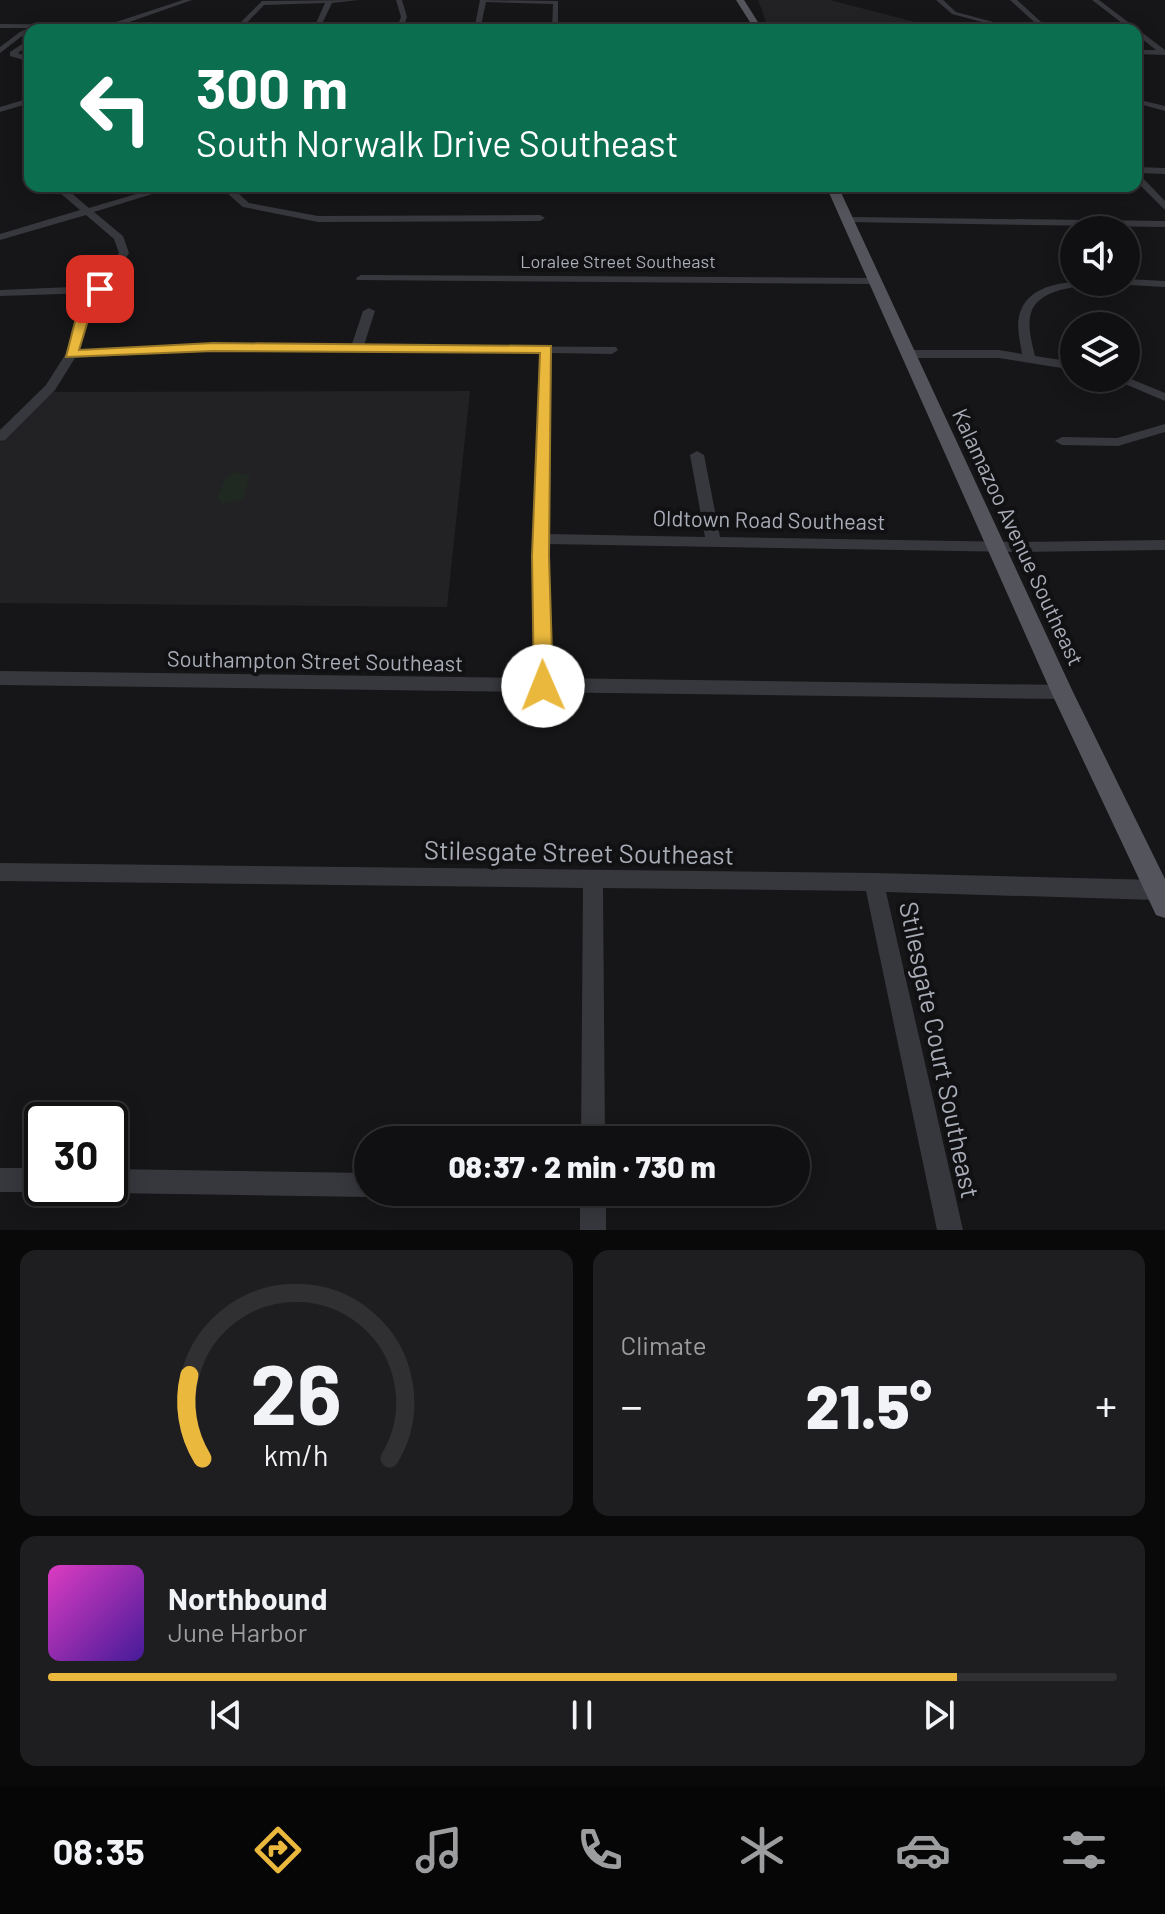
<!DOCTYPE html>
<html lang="en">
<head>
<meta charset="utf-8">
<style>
	body { margin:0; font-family:Barlow,sans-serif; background:#1e1e20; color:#f1f3f6; height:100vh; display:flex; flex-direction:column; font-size:30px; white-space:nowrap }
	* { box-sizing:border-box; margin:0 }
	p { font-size:26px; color:#9c9d9f }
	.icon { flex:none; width:44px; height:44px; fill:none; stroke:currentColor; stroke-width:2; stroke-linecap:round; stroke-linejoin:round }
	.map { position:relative; height:1230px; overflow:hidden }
	.drawer { display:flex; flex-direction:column; gap:20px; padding:20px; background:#09090a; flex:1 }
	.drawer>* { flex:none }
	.banner { position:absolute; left:24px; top:24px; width:1118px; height:168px; border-radius:16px; box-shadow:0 4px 20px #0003,0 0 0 2px #303032; background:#0b6e4f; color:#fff; overflow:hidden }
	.tools { position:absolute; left:1060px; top:216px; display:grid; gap:16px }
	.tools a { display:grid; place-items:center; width:80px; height:80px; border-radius:50%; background:#101012; box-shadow:0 4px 20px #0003,0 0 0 2px #303032; font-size:40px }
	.speed { position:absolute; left:24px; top:1102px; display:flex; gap:16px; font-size:40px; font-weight:700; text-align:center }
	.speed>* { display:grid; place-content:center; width:104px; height:104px; border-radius:50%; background:#101012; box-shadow:0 4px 20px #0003,0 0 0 2px #303032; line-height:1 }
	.speed .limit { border:4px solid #111; border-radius:12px; background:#fff; color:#111 }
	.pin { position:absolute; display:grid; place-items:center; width:68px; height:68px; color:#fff; margin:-34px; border-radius:16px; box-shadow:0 4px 12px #0006 }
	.me { position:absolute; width:88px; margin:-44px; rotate:359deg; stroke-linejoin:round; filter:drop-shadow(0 0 6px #0008) }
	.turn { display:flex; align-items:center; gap:28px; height:168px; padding:0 40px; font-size:36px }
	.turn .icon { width:104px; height:104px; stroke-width:2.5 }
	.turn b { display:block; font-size:56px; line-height:68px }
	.big { font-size:60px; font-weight:800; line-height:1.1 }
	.drawer .card { flex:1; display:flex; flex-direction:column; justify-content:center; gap:12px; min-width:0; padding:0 28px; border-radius:16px; background:#1e1e20 }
	.drawer .dial { align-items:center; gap:0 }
	.dial svg { height:208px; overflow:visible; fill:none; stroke:#303032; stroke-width:7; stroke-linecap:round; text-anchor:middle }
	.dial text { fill:#f1f3f6; stroke:none }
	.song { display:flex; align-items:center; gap:24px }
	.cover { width:96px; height:96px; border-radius:12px; background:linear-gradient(135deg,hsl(310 70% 55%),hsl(260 70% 35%)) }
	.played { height:8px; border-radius:4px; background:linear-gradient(90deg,#eab83d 85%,#303032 85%) }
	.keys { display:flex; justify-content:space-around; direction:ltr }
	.heat { display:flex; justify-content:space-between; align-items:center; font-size:44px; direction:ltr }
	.drawer .tiles { flex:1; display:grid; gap:20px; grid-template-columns:1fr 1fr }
	.card:last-child { grid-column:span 2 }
	.trip { position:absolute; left:354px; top:1126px; width:456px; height:80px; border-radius:40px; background:#101012; box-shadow:0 4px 20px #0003,0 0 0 2px #303032; font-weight:800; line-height:80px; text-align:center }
	.tabs { display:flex; height:128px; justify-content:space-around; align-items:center; background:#060607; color:#9c9d9f }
	.tabs .icon { width:56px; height:56px }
	.tabs .current { color:#eab83d }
	.tabs b { font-size:36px; color:#f1f3f6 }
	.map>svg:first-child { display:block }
</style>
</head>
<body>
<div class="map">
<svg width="1165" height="1230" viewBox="0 0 1165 1230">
	<rect width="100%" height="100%" fill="#161618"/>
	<path fill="#222225" d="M 758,0 L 830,0 L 946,30 L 769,30 Z
		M 470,391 L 447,607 L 0,603 L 0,442 L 53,392 Z"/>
	<path fill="#202822" d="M 236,472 L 250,476 L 243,499 L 223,504 L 217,498 L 226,477 Z"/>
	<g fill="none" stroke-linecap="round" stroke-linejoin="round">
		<path fill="#37383d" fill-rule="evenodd" d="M 183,0 L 192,0 L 107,30 L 30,30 L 0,53 L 0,47 L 20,32 L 29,28 L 0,28 L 0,24 L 107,25 Z
			M 358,0 L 332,3 L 319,30 L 313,30 L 325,3 L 264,5 L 240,30 L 233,30 L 262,1 Z
			M 396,0 L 402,0 L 407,17 L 402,30 L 396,30 L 401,17 Z
			M 480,0 L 558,1 L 558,30 L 552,30 L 553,4 L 486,2 L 480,30 L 474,30 Z
			M 936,0 L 943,0 L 956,12 L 1023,30 L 1012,30 L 952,14 Z
			M 1010,0 L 1017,0 L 1050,30 L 1043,30 Z
			M 1092,0 L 1099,0 L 1165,50 L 1165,55 L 1136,54 L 1136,50 L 1156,50 L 1136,34 L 1136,30 L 1131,30 Z
			M 30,39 L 30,44 L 18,53 L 30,58 L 30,62 L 10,56 L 10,52 Z
			M 30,98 L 30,103 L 0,112 L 0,107 Z
			M 1136,99 L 1165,106 L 1165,111 L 1136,103 Z
			M 1136,167 L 1165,168 L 1165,174 L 1138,173 L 1165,201 L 1165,210 L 1136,181 Z
			M 52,186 L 63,186 L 89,208 L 163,186 L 178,186 L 94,212 L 123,236 L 129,253 L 90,314 L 78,351 L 213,343 L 352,344 L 363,311 L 369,308 L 375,311 L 364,345 L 616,347 L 618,350 L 612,354 L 552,353 L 548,534 L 705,537 L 690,455 L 697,451 L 704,455 L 720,537 L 1018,542 L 1165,540 L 1165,550 L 1018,552 L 548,544 L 551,678 L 1062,685 L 1068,687 L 1071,692 L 1068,697 L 1062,699 L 0,685 L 0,671 L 534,678 L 532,556 L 540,353 L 213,351 L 75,358 L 55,390 L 5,440 L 0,441 L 0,430 L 46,385 L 65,355 L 78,314 L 93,293 L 0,296 L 0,290 L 97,286 L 119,253 L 114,239 L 86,215 L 0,240 L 0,234 L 80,210 Z
			M 219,186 L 230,186 L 249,203 L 318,216 L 540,215 L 545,218 L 540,221 L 318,222 L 243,207 Z
			M 848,217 L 1165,221 L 1165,227 L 845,222 L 845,218 Z
			M 361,275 L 874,278 L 879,281 L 874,284 L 357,280 L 356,278 Z
			M 1126,279 L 1165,281 L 1165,287 C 1135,286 1042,275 1031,313 C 1027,326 1032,343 1035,356 L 1074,362 L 1074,370 L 999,358 L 908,358 L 902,354 L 908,350 L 999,350 L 1022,354 C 1020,340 1015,323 1021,310 C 1036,274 1095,282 1126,282 Z
			M 1126,377 L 1165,393 L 1165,401 L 1111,378 Z
			M 1165,424 L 1165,432 L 1118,446 L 1062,445 L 1055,441 L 1062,437 L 1117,438 Z
			M 0,863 L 874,873 L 1157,880 L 1164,883 L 1165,895 L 1157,900 L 886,892 L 963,1230 L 937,1230 L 866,891 L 603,888 L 605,1140 L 581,1140 L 583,888 L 0,881 Z
			M 0,1168 L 42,1168 L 42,1188 L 51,1188 L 42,1192 L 0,1192 Z
			M 110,1169 L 368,1173 L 368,1192 L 378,1192 L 368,1197 L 110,1193 L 100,1188 L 110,1188 Z
			M 580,1192 L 606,1192 L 606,1230 L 580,1230 Z"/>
		<path fill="#54555c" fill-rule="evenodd" d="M 736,0 L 744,0 L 763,30 L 755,30 Z
			M 826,186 L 838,186 L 1073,692 L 1165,879 L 1165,918 L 1156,915 L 1051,692 Z"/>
	</g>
	<path fill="#eab83d" stroke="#987828" stroke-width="2" d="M 100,285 L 106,289 L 90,314 L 79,350 L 213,343 L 551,346 L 549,556 L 553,686 L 550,691 L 537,691 L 534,686 L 532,556 L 540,353 L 213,351 L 66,357 L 77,314 Z"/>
	<g text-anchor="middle" stroke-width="8" stroke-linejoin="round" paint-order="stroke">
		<g font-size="18" fill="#a9adb7" stroke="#111113">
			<text x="618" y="268">Loralee Street Southeast</text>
		</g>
		<g font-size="22" fill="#a9adb7" stroke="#111113">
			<text transform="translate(769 520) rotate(1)" y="8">Oldtown Road Southeast</text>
			<text transform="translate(1018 537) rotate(65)" y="8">Kalamazoo Avenue Southeast</text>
			<text transform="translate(315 661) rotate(1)" y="8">Southampton Street Southeast</text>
		</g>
		<g font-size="26" fill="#a9adb7" stroke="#111113">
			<text transform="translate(579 853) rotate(1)" y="9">Stilesgate Street Southeast</text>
			<text transform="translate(939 1050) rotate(78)" y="9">Stilesgate Court Southeast</text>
		</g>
	</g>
</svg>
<div class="tools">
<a><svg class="icon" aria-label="sound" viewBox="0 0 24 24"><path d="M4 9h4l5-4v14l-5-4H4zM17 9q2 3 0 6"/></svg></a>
<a><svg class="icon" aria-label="layers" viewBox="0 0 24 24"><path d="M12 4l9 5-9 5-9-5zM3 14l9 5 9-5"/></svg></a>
</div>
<div class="speed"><div class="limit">30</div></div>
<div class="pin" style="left:100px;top:289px;background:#d93025"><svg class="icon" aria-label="arrive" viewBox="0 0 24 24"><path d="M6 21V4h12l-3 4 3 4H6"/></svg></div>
<svg class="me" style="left:543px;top:686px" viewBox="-20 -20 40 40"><circle r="19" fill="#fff"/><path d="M0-13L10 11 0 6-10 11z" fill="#eab83d"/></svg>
<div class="trip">08:37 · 2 min · 730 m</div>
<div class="banner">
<div class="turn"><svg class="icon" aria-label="left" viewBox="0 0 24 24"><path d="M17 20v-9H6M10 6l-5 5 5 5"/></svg><div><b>300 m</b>South Norwalk Drive Southeast</div></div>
</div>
</div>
<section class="drawer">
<div class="tiles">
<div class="card dial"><svg viewBox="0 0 100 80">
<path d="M14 69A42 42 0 1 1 86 69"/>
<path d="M14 69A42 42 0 0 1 9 37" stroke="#eab83d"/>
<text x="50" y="56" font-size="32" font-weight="700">26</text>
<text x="50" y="72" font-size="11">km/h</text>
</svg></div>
<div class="card"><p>Climate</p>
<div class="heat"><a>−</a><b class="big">21.5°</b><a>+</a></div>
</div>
<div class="card">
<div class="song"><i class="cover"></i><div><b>Northbound</b><p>June Harbor</p></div></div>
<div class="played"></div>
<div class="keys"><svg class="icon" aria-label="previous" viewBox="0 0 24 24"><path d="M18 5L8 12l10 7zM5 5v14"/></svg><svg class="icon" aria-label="pause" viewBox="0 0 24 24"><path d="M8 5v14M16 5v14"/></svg><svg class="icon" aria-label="next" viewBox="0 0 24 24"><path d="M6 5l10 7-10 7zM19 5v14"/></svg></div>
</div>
</div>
</section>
<nav class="tabs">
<b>08:35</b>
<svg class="icon current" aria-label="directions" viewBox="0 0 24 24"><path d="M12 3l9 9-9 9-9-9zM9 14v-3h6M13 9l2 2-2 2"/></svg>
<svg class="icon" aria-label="music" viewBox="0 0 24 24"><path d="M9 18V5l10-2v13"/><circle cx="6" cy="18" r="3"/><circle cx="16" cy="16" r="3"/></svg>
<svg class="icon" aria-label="phone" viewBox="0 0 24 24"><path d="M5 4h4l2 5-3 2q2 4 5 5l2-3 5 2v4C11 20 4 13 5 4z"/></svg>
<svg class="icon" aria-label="climate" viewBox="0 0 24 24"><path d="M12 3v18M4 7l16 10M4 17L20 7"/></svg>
<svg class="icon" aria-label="car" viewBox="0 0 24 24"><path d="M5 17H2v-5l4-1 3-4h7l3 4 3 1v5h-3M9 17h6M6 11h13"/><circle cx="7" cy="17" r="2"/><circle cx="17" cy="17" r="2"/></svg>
<svg class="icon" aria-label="filters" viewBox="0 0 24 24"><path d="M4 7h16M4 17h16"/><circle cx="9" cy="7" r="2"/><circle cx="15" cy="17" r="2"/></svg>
</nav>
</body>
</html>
